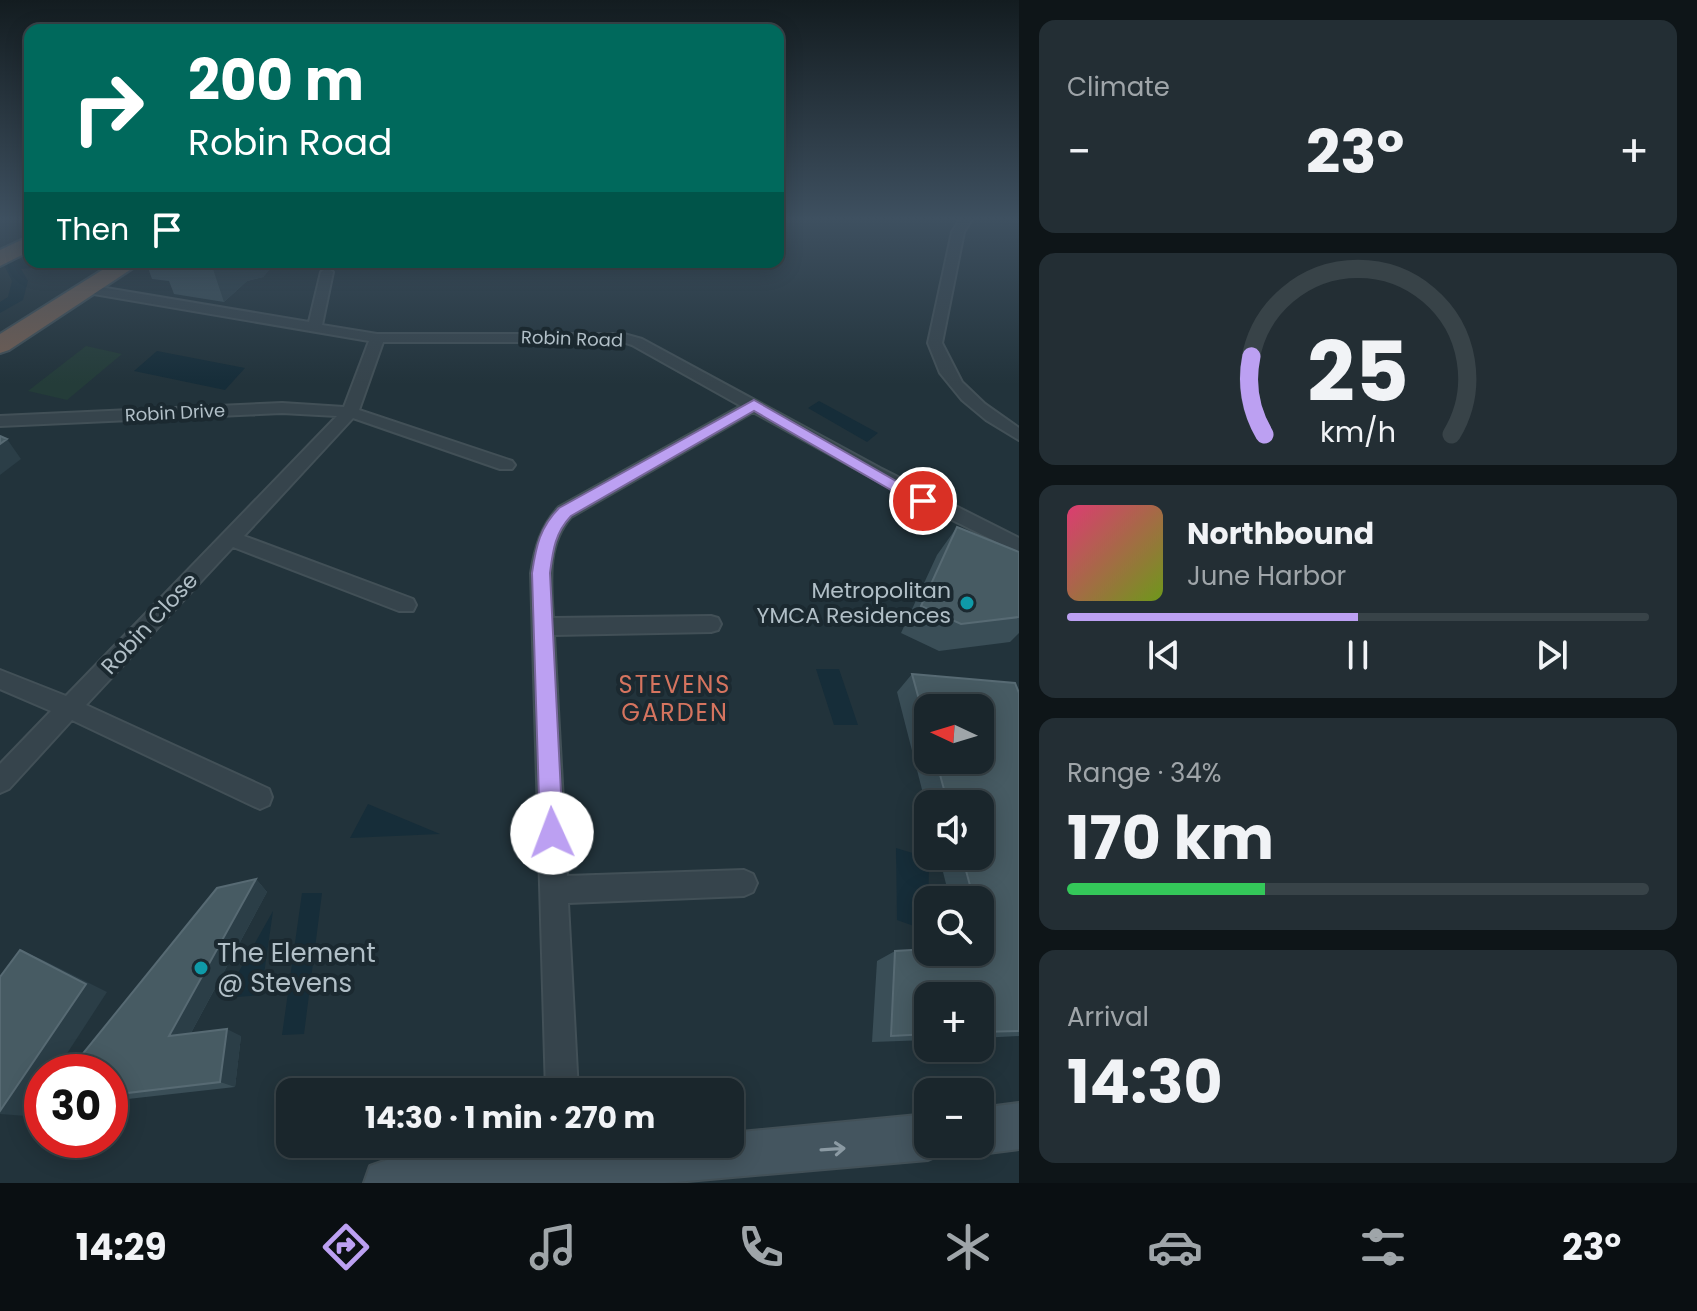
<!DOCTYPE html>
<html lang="en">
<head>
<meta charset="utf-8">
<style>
	body { margin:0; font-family:Poppins,sans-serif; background:#232e34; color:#f1f3f6; height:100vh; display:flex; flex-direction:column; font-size:30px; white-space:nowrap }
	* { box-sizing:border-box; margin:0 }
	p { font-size:26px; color:#9fa5a9 }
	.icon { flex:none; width:44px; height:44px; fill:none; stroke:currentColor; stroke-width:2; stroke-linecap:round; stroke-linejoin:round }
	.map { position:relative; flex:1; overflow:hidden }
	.details { display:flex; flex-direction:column; gap:20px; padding:20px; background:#0e1518; width:678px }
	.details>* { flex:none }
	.top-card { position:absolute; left:24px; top:24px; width:760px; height:244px; border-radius:16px; box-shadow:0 4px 20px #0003,0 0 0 2px #384348; background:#00695c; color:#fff; overflow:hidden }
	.needle { width:52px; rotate:274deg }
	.fabs { position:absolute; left:914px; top:694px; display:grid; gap:16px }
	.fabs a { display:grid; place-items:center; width:80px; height:80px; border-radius:16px; background:#1a262c; box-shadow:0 4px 20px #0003,0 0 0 2px #384348; font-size:40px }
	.speed { position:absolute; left:24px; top:1054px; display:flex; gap:16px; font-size:40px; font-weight:700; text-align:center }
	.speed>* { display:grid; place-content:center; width:104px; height:104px; border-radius:50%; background:#1a262c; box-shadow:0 4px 20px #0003,0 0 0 2px #384348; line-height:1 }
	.speed .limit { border:12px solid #d22; background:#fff; color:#111 }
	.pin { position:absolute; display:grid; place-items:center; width:68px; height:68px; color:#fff; margin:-34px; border:4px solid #fff; border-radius:50%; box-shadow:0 2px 8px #0007 }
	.me { position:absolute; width:88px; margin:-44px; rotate:358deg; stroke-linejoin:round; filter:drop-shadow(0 0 6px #0008) }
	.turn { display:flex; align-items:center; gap:28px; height:168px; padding:0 32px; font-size:36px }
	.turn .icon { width:104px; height:104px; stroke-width:2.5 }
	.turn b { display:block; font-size:56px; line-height:68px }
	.then { display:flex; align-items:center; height:76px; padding:0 32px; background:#0003; gap:16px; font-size:30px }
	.big { font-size:60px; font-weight:700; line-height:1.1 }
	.details .widget { flex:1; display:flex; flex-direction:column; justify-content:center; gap:12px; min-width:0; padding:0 28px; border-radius:16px; background:#232e34 }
	.details .dial { align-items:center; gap:0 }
	.dial svg { height:208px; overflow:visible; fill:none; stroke:#384348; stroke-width:7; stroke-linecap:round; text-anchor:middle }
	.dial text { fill:#f1f3f6; stroke:none }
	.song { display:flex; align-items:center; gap:24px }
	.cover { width:96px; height:96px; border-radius:12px; background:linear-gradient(135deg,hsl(340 70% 55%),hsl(80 70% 35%)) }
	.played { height:8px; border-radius:4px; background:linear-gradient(90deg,#bca0f2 50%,#384348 50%) }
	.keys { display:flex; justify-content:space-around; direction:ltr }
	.heat { display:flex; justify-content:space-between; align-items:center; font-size:44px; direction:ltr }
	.charge { height:12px; border-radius:6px; background:linear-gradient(90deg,#34c759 34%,#384348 0) }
	.trip { position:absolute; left:276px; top:1078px; width:468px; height:80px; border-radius:16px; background:#1a262c; box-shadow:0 4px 20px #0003,0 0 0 2px #384348; font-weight:700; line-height:80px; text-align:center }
	.dock { display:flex; height:128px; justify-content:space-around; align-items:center; background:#0a0f12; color:#9fa5a9 }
	.dock .icon { width:56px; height:56px }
	.dock .current { color:#bca0f2 }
	.dock b { font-size:36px; color:#f1f3f6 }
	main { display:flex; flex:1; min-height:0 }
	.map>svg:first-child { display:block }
</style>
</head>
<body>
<main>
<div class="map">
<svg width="1019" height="1183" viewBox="0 0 1019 1183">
	<rect width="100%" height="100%" fill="#22333b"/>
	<path fill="#243c39" d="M 86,346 L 122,354 L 67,400 L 28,391 Z"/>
	<path fill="#162d39" d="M 157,351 L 245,368 L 225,390 L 134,371 Z
		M 819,401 L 878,433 L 867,442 L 808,408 Z
		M 816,669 L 839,669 L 858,725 L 834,725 Z
		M 368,804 L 440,834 L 350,838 Z
		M 896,848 L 929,858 L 928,931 L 897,920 Z
		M 302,893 L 322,893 L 304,1034 L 282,1035 Z
		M 273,911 L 261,995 L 224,998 Z"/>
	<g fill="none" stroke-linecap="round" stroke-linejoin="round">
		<path fill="#162d39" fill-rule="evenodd" d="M 30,259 L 30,262 L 60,262 L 53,266 L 21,269 L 28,281 L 23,300 L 0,313 L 0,302 L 8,297 L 12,281 L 4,265 L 12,260 Z"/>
		<g stroke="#425057" stroke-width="4">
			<path id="street" d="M 960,219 L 972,219 L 964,232 L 942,343 L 962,382 L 985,404 L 1019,428 L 1019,440 L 986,420 L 962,400 L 940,373 L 928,343 L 952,232 Z
				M 327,268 L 333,272 L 322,325 L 377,334 L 624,334 L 642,339 L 880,468 L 1019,538 L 1019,553 L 916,502 L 753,412 L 571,517 C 546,545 551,583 553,618 L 711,616 L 718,618 L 721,624 L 718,630 L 711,632 L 554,635 L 567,876 L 744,870 L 753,874 L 757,883 L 753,892 L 744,896 L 568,903 L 578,1092 L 546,1092 L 531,573 C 535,548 541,526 559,507 L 741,406 L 632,345 L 623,342 L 383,342 L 359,410 L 512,461 L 515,465 L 512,469 L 500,469 L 353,418 L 244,536 L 413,599 L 416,605 L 413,611 L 399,611 L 233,547 L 86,705 L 269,789 L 272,797 L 269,805 L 260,809 L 251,805 L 72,720 L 9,789 L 0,793 L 0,764 L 51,711 L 0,689 L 0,670 L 66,696 L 337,416 L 282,413 L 0,426 L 0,416 L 282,403 L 344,407 L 369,341 L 88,293 L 81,289 L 88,285 L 309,322 L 321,272 Z"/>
		</g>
		<g stroke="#425057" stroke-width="4">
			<path id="secondary" d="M 1019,1103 L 1019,1149 L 980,1154 L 964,1147 L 963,1144 L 980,1144 L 980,1108 Z
				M 928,1114 L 928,1144 L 948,1144 L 944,1153 L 928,1160 L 665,1183 L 364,1183 L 370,1166 L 387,1160 L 554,1144 L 730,1144 L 730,1133 Z"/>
		</g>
		<g stroke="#414f56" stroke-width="4">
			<path id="highway" d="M 30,236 L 30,251 L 0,266 L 0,250 Z
				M 115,262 L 142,262 L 9,350 L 0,353 L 0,334 Z"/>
		</g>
		<use href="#street" fill="#36444c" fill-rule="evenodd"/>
		<use href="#secondary" fill="#44555f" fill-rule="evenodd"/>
		<use href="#highway" fill="#725e53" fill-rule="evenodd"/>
	</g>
	<path fill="#3a4e57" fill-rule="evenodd" d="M 146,262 L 276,262 L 263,277 L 247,281 L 224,302 L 174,294 L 169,281 L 152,279 Z
		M 957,527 L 1019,552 L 1019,633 L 1010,642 L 939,651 L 901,633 L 937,555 Z
		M 912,674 L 1019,693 L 1019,1036 L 980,1038 L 980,996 L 928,996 L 928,1040 L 872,1042 L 877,961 L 895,951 L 980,952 L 980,900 L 950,900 L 939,856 L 980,856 L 980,804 L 928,804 L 928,813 L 897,692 ZM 928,708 L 980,760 L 928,760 Z
		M 256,879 L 267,892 L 191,1033 L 241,1036 L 235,1087 L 110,1101 L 110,1072 Z"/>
	<path fill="#2b3e47" d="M 212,262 L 276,262 L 263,277 L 247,281 L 224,302 L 211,263 Z
		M 7,439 L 21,459 L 0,475 L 0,444 Z
		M 256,879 L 267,892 L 186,1042 L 169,1036 Z
		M 20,950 L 43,960 L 107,992 L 55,1072 L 42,1072 L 42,1091 L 26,1116 L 0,1114 Z
		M 227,1029 L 241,1036 L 235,1087 L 220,1082 Z"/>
	<path fill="#475b63" stroke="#576a73" stroke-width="2" d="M 0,436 L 7,439 L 0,444 Z
		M 957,527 L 1019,552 L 1019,617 L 961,624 L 921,606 Z
		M 912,674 L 1015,683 L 1019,693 L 1019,1031 L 980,1032 L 980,996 L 928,996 L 928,1034 L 891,1036 L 895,951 L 928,949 L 928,952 L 980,952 L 980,947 L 987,947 L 980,920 L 980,900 L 974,900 L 962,856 L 980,856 L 980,804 L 948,804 L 936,760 L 980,760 L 980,708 L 928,708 L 928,732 Z
		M 256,879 L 169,1036 L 227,1029 L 220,1082 L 110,1095 L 110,1072 L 68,1072 L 217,888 Z
		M 20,950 L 86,984 L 0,1111 L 0,977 Z"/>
	<defs><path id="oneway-shaft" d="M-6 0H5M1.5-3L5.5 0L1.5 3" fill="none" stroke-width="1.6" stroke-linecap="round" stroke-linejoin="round" transform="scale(2)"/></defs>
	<use stroke="#8b9aa3" href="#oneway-shaft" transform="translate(833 1149) rotate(-4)"/>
	<linearGradient id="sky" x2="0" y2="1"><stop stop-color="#131c20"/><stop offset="0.57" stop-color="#3e5060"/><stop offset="1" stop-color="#3e5060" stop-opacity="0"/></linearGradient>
	<rect width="1019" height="384" fill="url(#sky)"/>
	<path fill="#bca0f2" stroke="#7a689d" stroke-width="2" d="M 754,400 L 931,501 L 928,505 L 917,505 L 754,411 L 571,516 C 555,533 553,550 550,573 L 563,833 L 560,841 L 552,844 L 543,841 L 540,833 L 532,573 C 536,546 540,527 559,508 Z"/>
	<g fill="#0f9aa8" stroke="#1b2930" stroke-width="3">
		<circle cx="967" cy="603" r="8"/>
		<circle cx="201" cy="968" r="8"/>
	</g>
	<g text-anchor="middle" stroke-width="8" stroke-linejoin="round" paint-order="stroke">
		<g font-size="18" fill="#b1bfc7" stroke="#1b2930">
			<text transform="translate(572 339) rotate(2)" y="6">Robin Road</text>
			<text transform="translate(175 413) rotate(-3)" y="6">Robin Drive</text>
		</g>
		<g font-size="22" fill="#b1bfc7" stroke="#1b2930" text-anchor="end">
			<text x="951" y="598">Metropolitan<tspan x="951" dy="25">YMCA Residences</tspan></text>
		</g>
		<g font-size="22" fill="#b1bfc7" stroke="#1b2930">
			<text transform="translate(149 623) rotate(-47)" y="8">Robin Close</text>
		</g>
		<g font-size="24" letter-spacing="2" fill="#d5745f" stroke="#1b2930">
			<text x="675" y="693">STEVENS<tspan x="675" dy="28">GARDEN</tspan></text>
		</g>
		<g font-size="26" fill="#b1bfc7" stroke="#1b2930" text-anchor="start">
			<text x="217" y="962">The Element<tspan x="217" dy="30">@ Stevens</tspan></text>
		</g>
	</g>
</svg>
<div class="fabs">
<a><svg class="needle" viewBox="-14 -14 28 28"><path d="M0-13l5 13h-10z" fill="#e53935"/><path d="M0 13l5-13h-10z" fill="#9fa5a9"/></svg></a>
<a><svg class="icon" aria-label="sound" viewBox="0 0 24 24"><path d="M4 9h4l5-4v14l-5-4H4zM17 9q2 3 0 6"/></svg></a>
<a><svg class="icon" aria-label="search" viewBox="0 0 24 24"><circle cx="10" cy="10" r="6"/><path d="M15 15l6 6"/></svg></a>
<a>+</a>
<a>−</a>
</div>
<div class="speed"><div class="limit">30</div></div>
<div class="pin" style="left:923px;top:501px;background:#d93025"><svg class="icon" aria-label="arrive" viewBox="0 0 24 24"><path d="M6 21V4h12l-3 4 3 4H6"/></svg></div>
<svg class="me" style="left:552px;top:833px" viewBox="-20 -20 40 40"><circle r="19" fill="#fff"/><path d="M0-13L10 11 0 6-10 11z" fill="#bca0f2"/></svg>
<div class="trip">14:30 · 1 min · 270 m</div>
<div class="top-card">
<div class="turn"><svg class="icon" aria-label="right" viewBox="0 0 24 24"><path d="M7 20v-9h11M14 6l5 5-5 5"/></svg><div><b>200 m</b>Robin Road</div></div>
<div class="then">Then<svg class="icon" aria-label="arrive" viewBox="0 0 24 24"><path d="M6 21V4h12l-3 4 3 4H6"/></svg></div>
</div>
</div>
<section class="details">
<div class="widget"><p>Climate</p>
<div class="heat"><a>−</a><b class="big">23°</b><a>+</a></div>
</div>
<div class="widget dial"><svg viewBox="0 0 100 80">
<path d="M14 69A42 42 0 1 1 86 69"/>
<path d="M14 69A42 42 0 0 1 9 39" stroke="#bca0f2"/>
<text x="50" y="56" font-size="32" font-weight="700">25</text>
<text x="50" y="72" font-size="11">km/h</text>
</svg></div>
<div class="widget">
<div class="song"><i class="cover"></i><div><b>Northbound</b><p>June Harbor</p></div></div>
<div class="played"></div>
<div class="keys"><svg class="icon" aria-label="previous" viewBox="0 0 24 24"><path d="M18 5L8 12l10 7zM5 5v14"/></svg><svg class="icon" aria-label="pause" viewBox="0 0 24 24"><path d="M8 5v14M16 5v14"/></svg><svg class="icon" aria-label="next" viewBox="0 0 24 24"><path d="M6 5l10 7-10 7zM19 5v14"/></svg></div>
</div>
<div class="widget"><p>Range · 34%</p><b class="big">170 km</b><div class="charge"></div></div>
<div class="widget"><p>Arrival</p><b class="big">14:30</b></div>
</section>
</main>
<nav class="dock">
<b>14:29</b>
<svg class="icon current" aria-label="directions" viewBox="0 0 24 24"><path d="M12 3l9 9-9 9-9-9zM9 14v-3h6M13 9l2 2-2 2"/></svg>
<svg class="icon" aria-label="music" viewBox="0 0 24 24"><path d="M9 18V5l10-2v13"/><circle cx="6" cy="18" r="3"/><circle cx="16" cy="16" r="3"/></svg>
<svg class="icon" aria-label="phone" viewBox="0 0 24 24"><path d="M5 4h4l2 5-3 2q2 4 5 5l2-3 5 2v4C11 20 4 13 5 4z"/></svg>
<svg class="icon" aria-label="climate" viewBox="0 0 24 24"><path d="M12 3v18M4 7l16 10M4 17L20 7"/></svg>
<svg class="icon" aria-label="car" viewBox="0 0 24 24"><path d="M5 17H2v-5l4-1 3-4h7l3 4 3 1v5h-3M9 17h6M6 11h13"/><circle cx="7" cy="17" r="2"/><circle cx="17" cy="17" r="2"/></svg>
<svg class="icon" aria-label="filters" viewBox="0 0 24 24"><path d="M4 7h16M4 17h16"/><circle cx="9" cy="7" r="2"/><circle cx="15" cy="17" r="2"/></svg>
<b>23°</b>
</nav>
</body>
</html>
